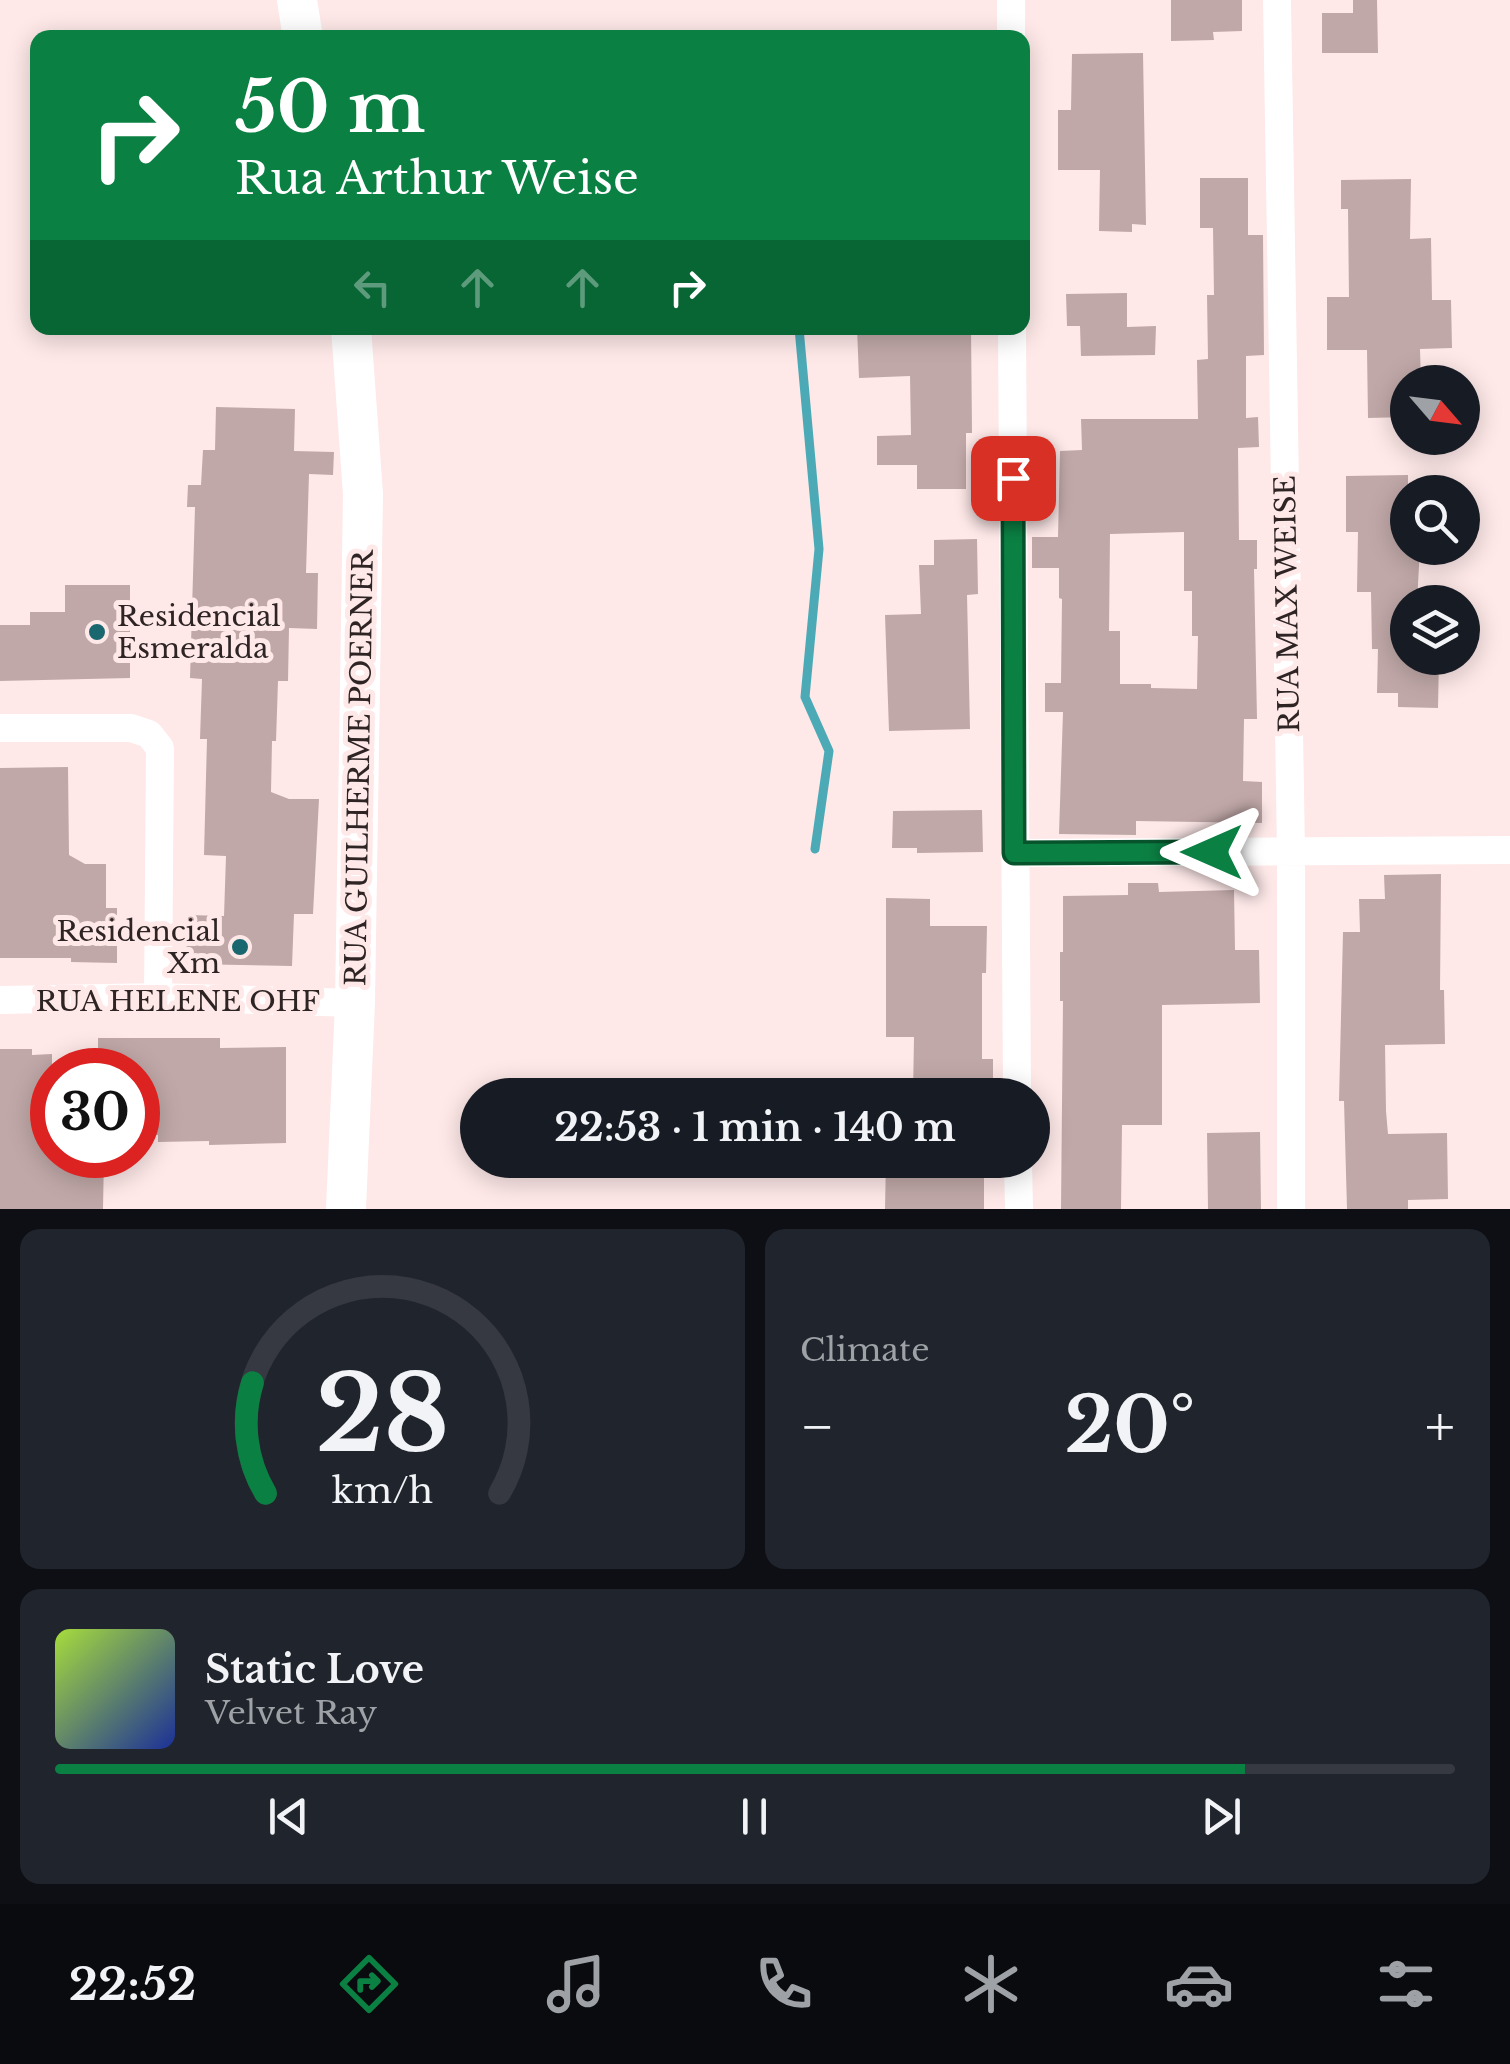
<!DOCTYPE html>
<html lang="en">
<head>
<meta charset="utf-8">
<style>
	body { margin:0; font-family:"Libre Baskerville",serif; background:#20242c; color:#f1f3f6; height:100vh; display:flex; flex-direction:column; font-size:38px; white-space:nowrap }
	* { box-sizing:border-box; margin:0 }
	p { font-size:32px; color:#9ea1a6 }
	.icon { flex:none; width:55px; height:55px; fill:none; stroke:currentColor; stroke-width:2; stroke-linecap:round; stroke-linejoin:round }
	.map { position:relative; height:1209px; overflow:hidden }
	.drawer { display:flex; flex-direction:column; gap:20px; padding:20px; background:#0d0f14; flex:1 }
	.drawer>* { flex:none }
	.hud { position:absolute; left:30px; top:30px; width:1000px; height:305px; border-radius:20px; box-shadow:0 5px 25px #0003; background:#0b8043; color:#fff; overflow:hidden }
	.needle { width:65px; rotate:118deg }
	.buttons { position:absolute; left:1390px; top:365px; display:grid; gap:20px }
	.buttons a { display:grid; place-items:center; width:90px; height:90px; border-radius:50%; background:#171b24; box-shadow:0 5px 25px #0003; font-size:50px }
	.speed { position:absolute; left:30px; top:1048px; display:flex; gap:20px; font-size:50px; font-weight:700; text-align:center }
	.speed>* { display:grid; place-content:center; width:130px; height:130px; border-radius:50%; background:#171b24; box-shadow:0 5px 25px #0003; line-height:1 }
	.speed .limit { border:15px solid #d22; background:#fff; color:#111 }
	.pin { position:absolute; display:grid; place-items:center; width:85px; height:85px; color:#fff; margin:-42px; border-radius:20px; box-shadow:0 5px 15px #0006 }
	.me { position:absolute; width:110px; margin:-55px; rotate:270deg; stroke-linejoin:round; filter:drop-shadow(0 0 8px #0008) }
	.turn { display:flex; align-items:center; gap:35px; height:210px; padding:0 40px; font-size:45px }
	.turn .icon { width:130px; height:130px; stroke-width:2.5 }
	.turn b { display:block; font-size:70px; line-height:85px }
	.lanes { display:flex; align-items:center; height:95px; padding:0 40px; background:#0003; justify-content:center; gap:50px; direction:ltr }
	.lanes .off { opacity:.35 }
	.big { font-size:75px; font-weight:700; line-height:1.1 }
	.drawer .tile { flex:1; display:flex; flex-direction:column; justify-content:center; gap:15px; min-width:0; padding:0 35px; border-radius:20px; background:#20242c }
	.drawer .dial { align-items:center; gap:0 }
	.dial svg { height:260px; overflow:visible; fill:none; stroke:#363941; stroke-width:7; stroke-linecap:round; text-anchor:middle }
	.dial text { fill:#f1f3f6; stroke:none }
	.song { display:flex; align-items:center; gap:30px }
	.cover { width:120px; height:120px; border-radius:15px; background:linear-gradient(135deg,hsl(80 70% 55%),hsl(230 70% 35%)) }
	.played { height:10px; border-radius:5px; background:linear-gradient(90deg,#0b8043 85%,#363941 85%) }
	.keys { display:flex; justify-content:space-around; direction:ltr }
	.heat { display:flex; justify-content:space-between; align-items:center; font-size:55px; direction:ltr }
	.drawer .tiles { flex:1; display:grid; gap:20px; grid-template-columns:1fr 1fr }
	.tile:last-child { grid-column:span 2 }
	.trip { position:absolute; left:460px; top:1078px; width:590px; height:100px; border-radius:50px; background:#171b24; box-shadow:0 5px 25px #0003; font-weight:700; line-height:100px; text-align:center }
	.tabs { display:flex; height:160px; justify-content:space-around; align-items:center; background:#090b0e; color:#9ea1a6 }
	.tabs .icon { width:70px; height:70px }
	.tabs .active { color:#0b8043 }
	.tabs b { font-size:45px; color:#f1f3f6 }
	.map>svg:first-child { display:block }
</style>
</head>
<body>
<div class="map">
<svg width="1510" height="1209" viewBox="0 0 1510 1209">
	<rect width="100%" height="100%" fill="#fee8e8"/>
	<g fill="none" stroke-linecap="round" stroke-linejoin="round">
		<path stroke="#4caab6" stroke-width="9" d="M 799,328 L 819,549 L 805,697 L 829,751 L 815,849"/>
	</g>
	<path fill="#c1a8a8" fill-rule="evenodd" d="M 1171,0 L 1242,0 L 1242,31 L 1213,32 L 1214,40 L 1171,41 Z
		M 1353,0 L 1377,0 L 1378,53 L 1322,53 L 1322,13 L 1353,13 Z
		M 1143,53 L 1146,225 L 1132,224 L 1132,232 L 1099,231 L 1100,170 L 1058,170 L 1058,110 L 1071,110 L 1072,54 Z
		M 1200,178 L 1248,178 L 1248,235 L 1263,235 L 1264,355 L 1246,356 L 1246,418 L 1258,417 L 1259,447 L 1238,448 L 1239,540 L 1257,540 L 1257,569 L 1254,569 L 1257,719 L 1244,719 L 1243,781 L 1262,782 L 1262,823 L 1136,821 L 1136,835 L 1059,834 L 1063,712 L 1045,712 L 1045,683 L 1061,683 L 1062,599 L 1059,598 L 1059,568 L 1032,568 L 1032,537 L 1058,537 L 1060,451 L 1082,450 L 1081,419 L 1198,419 L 1197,360 L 1208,359 L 1207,295 L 1214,295 L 1213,228 L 1200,228 ZM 1184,532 L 1184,591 L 1192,591 L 1192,636 L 1198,636 L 1197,689 L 1151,688 L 1151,684 L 1120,684 L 1120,631 L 1109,631 L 1110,534 Z
		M 1411,179 L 1410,239 L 1431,238 L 1432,300 L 1451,300 L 1452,348 L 1420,349 L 1421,382 L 1408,382 L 1408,417 L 1368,418 L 1367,350 L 1327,350 L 1327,297 L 1349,297 L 1348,209 L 1341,209 L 1341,180 Z
		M 1127,293 L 1127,327 L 1156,326 L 1155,355 L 1081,356 L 1080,326 L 1067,326 L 1066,294 Z
		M 857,328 L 971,328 L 972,433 L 966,433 L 966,489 L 917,489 L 917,465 L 877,465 L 877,436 L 911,435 L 910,376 L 859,378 Z
		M 216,407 L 295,409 L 294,451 L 334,452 L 333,475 L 309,474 L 306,573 L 318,573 L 317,629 L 289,628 L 288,681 L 278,681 L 276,741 L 272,741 L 271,792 L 289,799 L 319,799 L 313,914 L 294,914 L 292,966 L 186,964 L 188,915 L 224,916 L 226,856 L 204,855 L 207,739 L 200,739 L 202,679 L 190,678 L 195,507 L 187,507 L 188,485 L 201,485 L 203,450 L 215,450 Z
		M 1408,475 L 1408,548 L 1420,548 L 1417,602 L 1408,602 L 1408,658 L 1439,658 L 1438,708 L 1398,707 L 1398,693 L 1377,693 L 1378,649 L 1372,649 L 1371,592 L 1357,592 L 1358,532 L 1346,532 L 1346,476 Z
		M 977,539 L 978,594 L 967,595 L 970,729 L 889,731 L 885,615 L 921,614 L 919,565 L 934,565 L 934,540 Z
		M 65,585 L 130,585 L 130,678 L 0,681 L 0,625 L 30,625 L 30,612 L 65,612 Z
		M 68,767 L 69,855 L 85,864 L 106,864 L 106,908 L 117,908 L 117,963 L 71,962 L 71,958 L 0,958 L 0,768 Z
		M 982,810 L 983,852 L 917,853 L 917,848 L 892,848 L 893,811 Z
		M 1441,874 L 1440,990 L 1444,990 L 1445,1044 L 1385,1045 L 1386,1111 L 1388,1134 L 1447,1133 L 1448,1199 L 1408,1200 L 1408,1209 L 1347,1209 L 1344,1101 L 1339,1101 L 1343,932 L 1360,932 L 1359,899 L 1385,899 L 1384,875 Z
		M 1128,883 L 1158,883 L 1159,892 L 1234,890 L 1235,950 L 1259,950 L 1260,1003 L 1162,1005 L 1162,1125 L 1122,1125 L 1121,1209 L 1061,1209 L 1063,1001 L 1060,1001 L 1060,952 L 1063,952 L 1063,896 L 1128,895 Z
		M 886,898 L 930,899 L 930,926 L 987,926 L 986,973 L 982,973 L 982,1059 L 993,1059 L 993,1084 L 985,1084 L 985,1095 L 913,1095 L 914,1037 L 886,1037 Z
		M 98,1038 L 220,1038 L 220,1048 L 286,1047 L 286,1143 L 209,1145 L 209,1141 L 158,1142 L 158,1135 L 138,1136 L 138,1070 L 98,1070 Z
		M 0,1049 L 32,1049 L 32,1055 L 52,1054 L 52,1155 L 104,1155 L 103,1209 L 0,1209 Z
		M 1260,1132 L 1261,1209 L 1208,1209 L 1207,1133 Z
		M 886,1160 L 984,1160 L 984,1209 L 885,1209 Z"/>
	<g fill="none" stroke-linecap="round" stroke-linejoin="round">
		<path stroke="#fff" stroke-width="28" d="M 1011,0 L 1011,38
			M 1277,0 L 1291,851 L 1291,1209
			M 1012,328 L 1017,1095
			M 0,728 L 131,728 L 149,734 L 160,748 L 158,997
			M 1015,853 L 1510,850
			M 0,1000 L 158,997 L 355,1003
			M 1018,1160 L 1019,1209"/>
		<path stroke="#fff" stroke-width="40" d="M 297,0 L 303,38
			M 346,1209 L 355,1003 L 363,494 L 351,328"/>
	</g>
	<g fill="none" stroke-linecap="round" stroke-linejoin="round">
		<g stroke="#07532c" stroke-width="25">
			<path id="route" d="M 1013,478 L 1014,853 L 1212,852"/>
		</g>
		<use href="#route" stroke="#0b8043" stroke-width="18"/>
	</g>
	<g fill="#1a676f" stroke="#fee8e8" stroke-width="4">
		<circle cx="97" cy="632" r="10"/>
		<circle cx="240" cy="947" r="10"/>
	</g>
	<g text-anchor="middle" stroke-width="10" stroke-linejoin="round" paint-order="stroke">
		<g font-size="28" fill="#2e2424" stroke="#fee8e8">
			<text transform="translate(1287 604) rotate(-91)" y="10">RUA MAX WEISE</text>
			<text transform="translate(359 768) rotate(-89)" y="10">RUA GUILHERME POERNER</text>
			<text x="178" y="1011">RUA HELENE OHF</text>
		</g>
		<g font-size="28" fill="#2e2424" stroke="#fee8e8" text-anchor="start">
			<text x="117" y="626">Residencial<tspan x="117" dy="32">Esmeralda</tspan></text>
			<text x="220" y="941" text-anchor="end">Residencial<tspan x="220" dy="32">Xm</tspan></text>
		</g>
	</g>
</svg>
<div class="buttons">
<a><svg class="needle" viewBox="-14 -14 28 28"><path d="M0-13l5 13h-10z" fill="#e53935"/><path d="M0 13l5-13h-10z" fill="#9ea1a6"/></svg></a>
<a><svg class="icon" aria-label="search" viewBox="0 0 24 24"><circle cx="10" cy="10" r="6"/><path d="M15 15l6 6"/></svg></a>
<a><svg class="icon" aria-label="layers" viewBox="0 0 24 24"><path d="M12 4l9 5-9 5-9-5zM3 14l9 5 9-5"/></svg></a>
</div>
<div class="speed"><div class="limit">30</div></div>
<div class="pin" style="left:1013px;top:478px;background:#d93025"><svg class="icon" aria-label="arrive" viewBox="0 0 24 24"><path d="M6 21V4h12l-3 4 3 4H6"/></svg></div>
<svg class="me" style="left:1212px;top:852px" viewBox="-20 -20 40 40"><path d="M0-17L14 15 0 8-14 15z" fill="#0b8043" stroke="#fff" stroke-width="4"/></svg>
<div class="trip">22:53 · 1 min · 140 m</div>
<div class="hud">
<div class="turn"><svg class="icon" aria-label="right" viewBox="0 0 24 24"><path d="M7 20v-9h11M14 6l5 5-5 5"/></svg><div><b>50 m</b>Rua Arthur Weise</div></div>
<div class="lanes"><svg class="icon off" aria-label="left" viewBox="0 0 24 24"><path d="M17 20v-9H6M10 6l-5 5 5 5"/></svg><svg class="icon off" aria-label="ahead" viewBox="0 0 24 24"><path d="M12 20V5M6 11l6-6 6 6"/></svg><svg class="icon off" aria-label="ahead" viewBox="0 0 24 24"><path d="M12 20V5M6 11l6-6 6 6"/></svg><svg class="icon" aria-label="right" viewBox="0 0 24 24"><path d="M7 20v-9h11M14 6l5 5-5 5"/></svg></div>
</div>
</div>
<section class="drawer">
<div class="tiles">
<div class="tile dial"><svg viewBox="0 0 100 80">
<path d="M14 69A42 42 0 1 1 86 69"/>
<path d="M14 69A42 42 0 0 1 10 35" stroke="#0b8043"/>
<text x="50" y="56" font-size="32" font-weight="700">28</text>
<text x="50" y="72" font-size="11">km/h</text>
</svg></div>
<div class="tile"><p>Climate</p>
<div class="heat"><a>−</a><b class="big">20°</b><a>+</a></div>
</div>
<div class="tile">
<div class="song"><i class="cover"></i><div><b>Static Love</b><p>Velvet Ray</p></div></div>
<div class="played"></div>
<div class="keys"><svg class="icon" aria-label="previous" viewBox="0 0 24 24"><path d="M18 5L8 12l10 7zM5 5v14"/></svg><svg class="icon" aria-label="pause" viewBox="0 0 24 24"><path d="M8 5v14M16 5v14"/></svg><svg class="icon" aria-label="next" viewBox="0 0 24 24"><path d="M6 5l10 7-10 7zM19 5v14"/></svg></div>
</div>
</div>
</section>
<nav class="tabs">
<b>22:52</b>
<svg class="icon active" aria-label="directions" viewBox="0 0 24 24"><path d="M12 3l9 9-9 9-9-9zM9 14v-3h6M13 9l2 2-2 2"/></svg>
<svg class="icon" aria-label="music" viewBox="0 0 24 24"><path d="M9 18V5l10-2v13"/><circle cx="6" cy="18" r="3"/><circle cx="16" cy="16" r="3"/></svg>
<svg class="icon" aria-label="phone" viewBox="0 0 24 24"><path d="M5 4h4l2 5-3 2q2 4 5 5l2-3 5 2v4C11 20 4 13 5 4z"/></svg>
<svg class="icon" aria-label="climate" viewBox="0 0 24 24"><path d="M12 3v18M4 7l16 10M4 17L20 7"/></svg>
<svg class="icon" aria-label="car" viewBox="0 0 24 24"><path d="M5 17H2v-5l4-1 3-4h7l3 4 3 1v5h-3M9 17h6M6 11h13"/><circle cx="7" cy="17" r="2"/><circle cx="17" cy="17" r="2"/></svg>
<svg class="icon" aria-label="filters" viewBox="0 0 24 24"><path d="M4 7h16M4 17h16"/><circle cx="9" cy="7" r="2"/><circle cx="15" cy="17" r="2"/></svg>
</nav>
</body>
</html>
